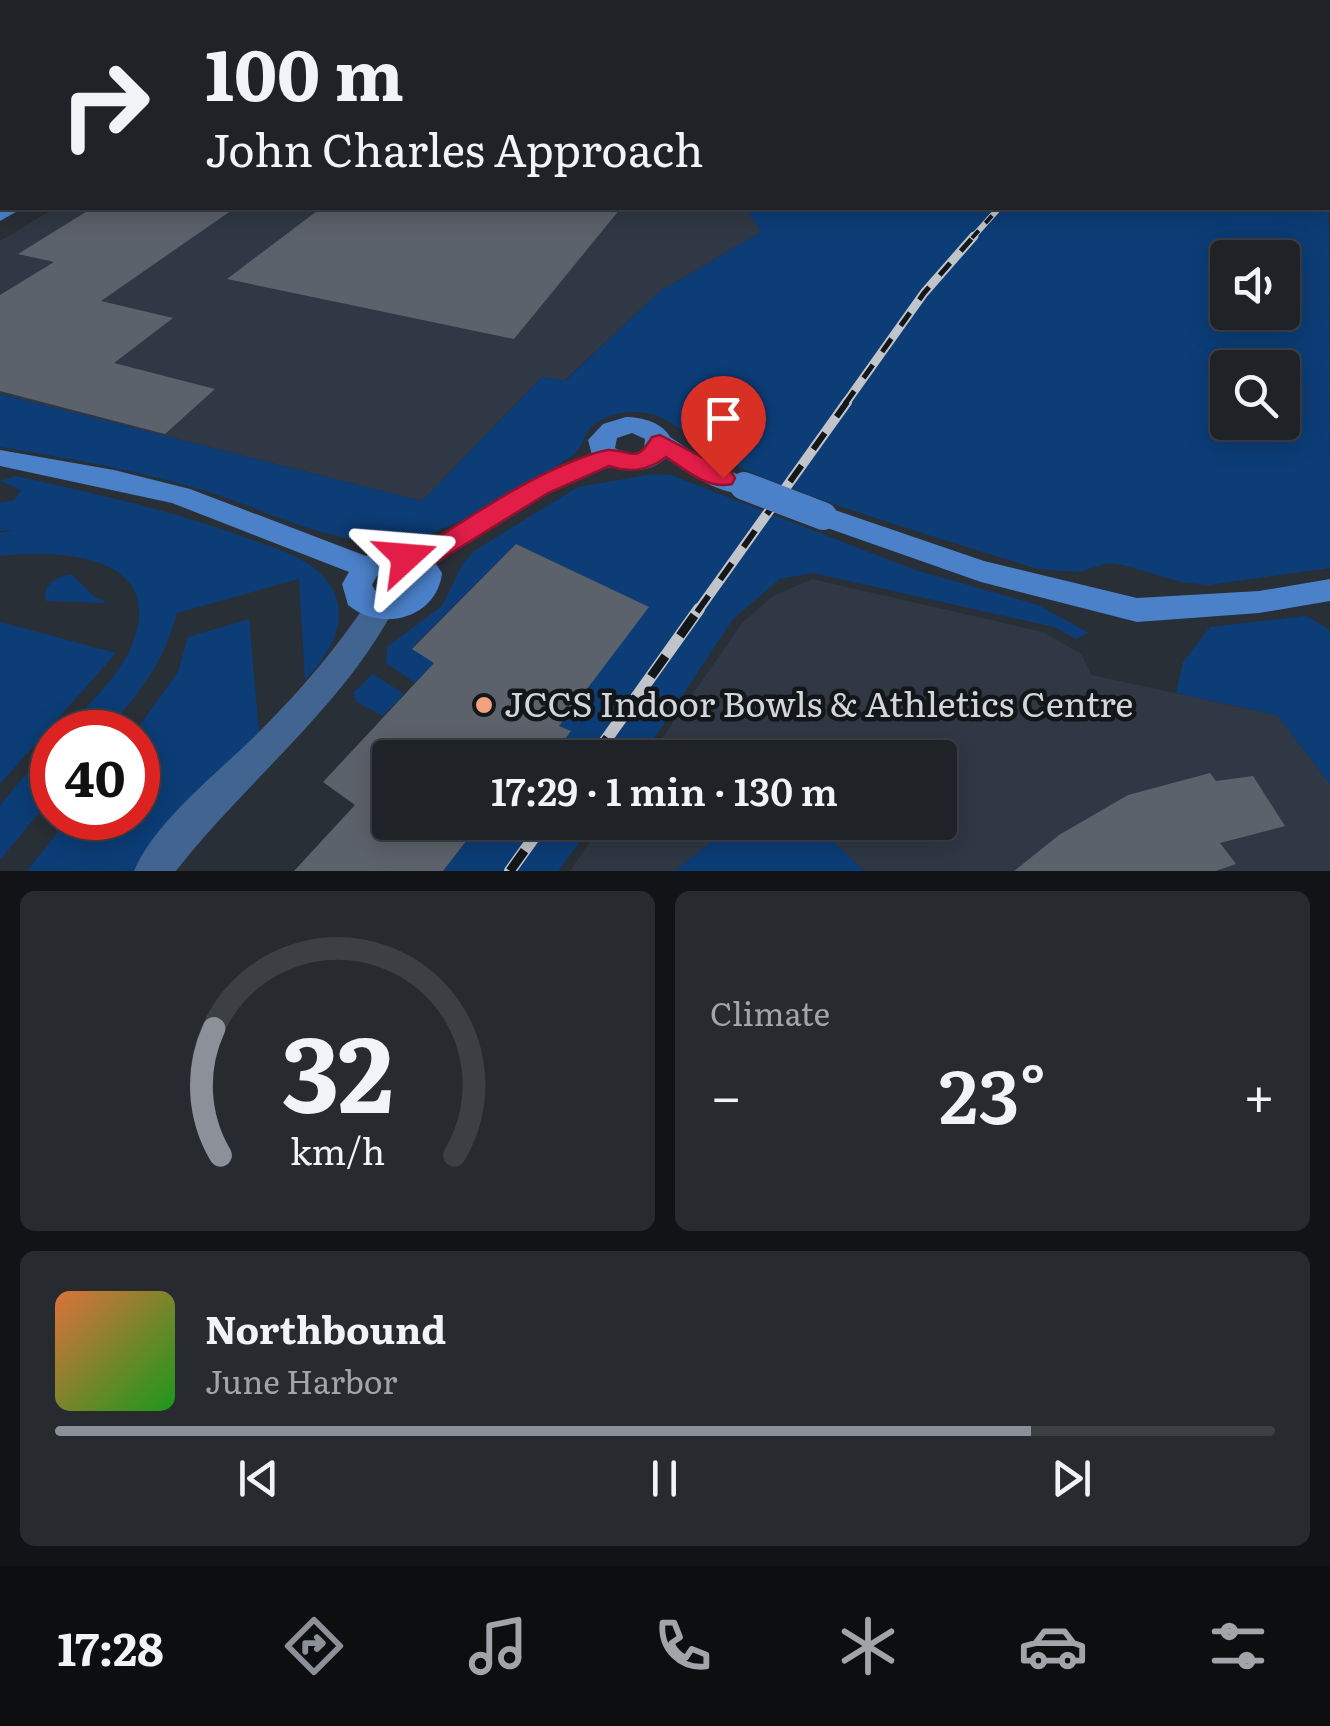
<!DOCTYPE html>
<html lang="en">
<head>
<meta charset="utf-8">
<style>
	body { margin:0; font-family:Literata,serif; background:#272b30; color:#f1f3f6; height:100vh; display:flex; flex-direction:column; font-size:38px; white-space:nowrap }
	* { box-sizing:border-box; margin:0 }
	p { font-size:32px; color:#a1a4a8 }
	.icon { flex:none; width:55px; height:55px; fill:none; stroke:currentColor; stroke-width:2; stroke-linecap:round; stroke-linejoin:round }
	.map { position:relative; height:871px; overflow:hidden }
	.details { display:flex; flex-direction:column; gap:20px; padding:20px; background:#111316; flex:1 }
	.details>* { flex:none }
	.guide { position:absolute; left:0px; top:0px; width:1330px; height:210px; box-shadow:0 5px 25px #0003,0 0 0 2px #3c4045; background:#1f2328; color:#f1f3f6; overflow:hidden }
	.tools { position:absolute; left:1210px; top:240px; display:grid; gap:20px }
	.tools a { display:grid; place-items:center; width:90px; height:90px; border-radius:10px; background:#1f2328; box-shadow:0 5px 25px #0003,0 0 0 2px #3c4045; font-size:50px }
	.speed { position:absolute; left:30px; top:710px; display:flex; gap:20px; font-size:50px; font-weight:700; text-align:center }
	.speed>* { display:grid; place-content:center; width:130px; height:130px; border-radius:50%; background:#1f2328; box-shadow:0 5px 25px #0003,0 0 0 2px #3c4045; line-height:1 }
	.speed .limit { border:15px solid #d22; background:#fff; color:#111 }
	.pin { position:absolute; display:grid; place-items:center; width:85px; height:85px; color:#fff; margin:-102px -42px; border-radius:50% 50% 50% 0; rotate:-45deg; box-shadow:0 0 10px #0007 }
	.pin .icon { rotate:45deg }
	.me { position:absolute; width:110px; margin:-55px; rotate:71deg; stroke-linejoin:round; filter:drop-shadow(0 0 8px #0008) }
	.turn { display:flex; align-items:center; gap:35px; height:210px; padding:0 40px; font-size:45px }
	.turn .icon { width:130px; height:130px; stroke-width:2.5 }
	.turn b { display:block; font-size:70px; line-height:85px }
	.big { font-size:75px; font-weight:600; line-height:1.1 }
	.details .tile { flex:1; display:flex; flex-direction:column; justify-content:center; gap:15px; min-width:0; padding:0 35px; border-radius:15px; background:#272b30 }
	.details .dial { align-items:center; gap:0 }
	.dial svg { height:260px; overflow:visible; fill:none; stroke:#3c4045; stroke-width:7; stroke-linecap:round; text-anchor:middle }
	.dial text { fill:#f1f3f6; stroke:none }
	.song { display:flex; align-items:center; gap:30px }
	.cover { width:120px; height:120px; border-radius:15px; background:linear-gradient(135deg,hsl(20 70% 55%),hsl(120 70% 35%)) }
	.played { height:10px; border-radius:5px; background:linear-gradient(90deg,#8c9099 80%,#3c4045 80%) }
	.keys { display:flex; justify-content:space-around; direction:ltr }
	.heat { display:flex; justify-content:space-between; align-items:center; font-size:55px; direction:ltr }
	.details .tiles { flex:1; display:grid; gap:20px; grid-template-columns:1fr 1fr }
	.tile:last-child { grid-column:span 2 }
	.trip { position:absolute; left:372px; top:740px; width:585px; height:100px; border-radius:10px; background:#1f2328; box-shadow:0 5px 25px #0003,0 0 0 2px #3c4045; font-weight:600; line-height:100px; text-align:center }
	.tab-bar { display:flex; height:160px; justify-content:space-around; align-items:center; background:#0c0e10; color:#a1a4a8 }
	.tab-bar .icon { width:70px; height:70px }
	.tab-bar .selected { color:#8c9099 }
	.tab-bar b { font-size:45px; color:#f1f3f6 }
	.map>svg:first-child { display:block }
</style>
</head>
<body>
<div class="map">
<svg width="1330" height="871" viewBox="0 0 1330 871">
	<rect width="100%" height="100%" fill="#292f36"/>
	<path fill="#2f3844" d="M 12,0 L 365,0 L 9,2 Z
		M 415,0 L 1145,0 L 411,2 Z
		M 55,208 L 746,208 L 761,232 L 659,292 L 564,381 L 542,377 L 422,501 L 0,394 L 0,241 Z
		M 812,579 L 1043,632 L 1081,654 L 1092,675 L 1277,715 L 1330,784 L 1330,871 L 570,871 L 603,823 L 940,822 L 940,758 L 649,757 L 742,623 L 773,596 Z"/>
	<path fill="#0c3d77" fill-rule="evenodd" d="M 1328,20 L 1330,568 L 1208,585 L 1181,582 L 1123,565 L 1108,563 L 1079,572 L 1038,569 C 936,537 829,507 731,464 C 699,450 676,415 640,412 C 622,411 596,416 587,433 C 581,443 581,450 570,457 C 533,483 445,536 402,541 C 334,549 264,508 199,489 C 134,470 68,458 0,447 L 0,394 L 422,501 L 542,377 L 565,381 L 659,292 L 761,232 L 746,208 L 1328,208 ZM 1228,258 L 1282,258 L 1282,312 L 1228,312 ZM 1228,368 L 1282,368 L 1282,422 L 1228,422 Z
		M 653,474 L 671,475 L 915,570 L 1038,605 L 1089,633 L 1076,639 L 1054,627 L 813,573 L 780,579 L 733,619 L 641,758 L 551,757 L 570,731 L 559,726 L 648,607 L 516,544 L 412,648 L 434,663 L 415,683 L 386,663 L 387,647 L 442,606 L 462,565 L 474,551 L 578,487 Z
		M 16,476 C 96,494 175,511 252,540 C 275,548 302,556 320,573 C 357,609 333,651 305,680 L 299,579 L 177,613 C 163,665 140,691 106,732 L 63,732 C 87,705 122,675 134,640 C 164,552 55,550 0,556 L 0,533 L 13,530 L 0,531 L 0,503 L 14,500 L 21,490 L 0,481 Z
		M 71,574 L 97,599 L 105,600 L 104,603 L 46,601 C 41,585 57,577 71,574 Z
		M 1306,616 L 1330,630 L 1330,784 L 1277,715 L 1176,693 L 1183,662 L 1210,627 Z
		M 249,619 L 259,732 L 134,871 L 27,871 L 69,818 L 138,818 L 135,732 L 178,672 L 188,637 Z
		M 0,622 L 116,653 L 0,784 Z
		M 373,674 L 404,694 L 383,716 L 357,702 L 353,693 Z
		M 52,744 L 52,797 L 0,860 L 0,805 Z
		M 736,822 L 814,823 L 864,871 L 675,871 Z
		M 481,823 L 594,823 L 558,871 L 443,871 Z"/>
	<path fill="#5c626b" d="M 92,208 L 235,208 L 101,301 L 173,318 L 114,363 L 215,389 L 165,434 L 0,391 L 0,295 L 54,262 L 18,254 Z
		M 321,208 L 621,208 L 514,339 L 227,279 Z
		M 516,544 L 649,607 L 559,726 L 571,731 L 551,758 L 390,758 L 390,822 L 481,822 L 443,871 L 294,871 L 355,805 L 323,782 L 434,663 L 412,649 Z
		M 1210,773 L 1216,781 L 1253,776 L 1285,826 L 1220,843 L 1236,864 L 1216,871 L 1014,871 L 1059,835 L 1128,795 Z"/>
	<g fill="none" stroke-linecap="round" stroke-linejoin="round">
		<path fill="#426491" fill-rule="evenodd" d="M 606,0 L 655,0 L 656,2 L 608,2 Z
			M 1049,0 L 1061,0 L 1062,2 L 1050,2 Z
			M 1097,0 L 1148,0 L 1149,1 L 1099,2 Z
			M 379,597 L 390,601 L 394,609 C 340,710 246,781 176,871 L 134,871 C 155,821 220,771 259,732 C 300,691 336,649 368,601 Z"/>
		<path fill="#4a81c9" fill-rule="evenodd" d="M 0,208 L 2,207 L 23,208 L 0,221 Z
			M 626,417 C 642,417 663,423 670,437 L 711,464 L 753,480 L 757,486 L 753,492 C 726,500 688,473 666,458 C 641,479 630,464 607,468 C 560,477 479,537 436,564 L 442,573 C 437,618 382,633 348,605 L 342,584 L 349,572 L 172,503 L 0,466 L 0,450 L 114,470 L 190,489 L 366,556 L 390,547 L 414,550 L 530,481 L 592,455 L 588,440 L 603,424 ZM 632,433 L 645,439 L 644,450 L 629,455 L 615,448 L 617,438 ZM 393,568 L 409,570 L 411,585 L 394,597 L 378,595 L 372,585 L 377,576 Z
			M 823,506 L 984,561 L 1137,598 L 1259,591 L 1330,579 L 1330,601 L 1259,613 L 1137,622 L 981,582 L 813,523 L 809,516 L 813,509 Z"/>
		<path fill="#7bacee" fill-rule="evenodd" d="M 1328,4 L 1330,4 L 1330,14 L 1328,14 Z"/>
		<g stroke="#c1c4c9" stroke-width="6">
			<path id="rail-far3" d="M 972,238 L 999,208"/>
		</g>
		<g stroke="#c1c4c9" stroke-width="9">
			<path id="rail-far2" d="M 845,404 L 924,293 L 974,236"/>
		</g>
		<g stroke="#c1c4c9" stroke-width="10">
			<path id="rail-far1" d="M 697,612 L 847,402"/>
		</g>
		<g stroke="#c1c4c9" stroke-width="12">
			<path id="rail" d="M 593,758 L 699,609
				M 510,871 L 545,822"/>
		</g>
		<use href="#rail-far3" stroke="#14171a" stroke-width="4" stroke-dasharray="10" stroke-linecap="butt"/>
		<use href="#rail-far2" stroke="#14171a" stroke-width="5" stroke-dasharray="16" stroke-linecap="butt"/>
		<use href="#rail-far1" stroke="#14171a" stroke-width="6" stroke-dasharray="20" stroke-linecap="butt"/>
		<use href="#rail" stroke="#14171a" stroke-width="9" stroke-dasharray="25" stroke-linecap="butt"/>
		<path stroke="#4a81c9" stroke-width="28" d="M 744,486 L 823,516"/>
	</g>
	<path fill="#e11d48" stroke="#92132f" stroke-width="2.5" d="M 660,435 L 732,473 L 735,478 L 732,484 C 708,490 684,469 666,457 C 648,471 630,473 609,466 L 548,493 L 427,568 L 418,571 L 396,564 L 392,557 L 396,550 L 416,551 C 468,519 520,481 578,459 C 586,456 599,451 608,450 C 632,449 635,466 652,437 Z"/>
	<circle fill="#f1a17c" stroke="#14171a" stroke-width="4" cx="484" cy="705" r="10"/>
	<g text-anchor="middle" stroke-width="9" stroke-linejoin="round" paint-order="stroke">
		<g font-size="35" fill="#d2d5da" stroke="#14171a" text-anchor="start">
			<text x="504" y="717">JCCS Indoor Bowls &amp; Athletics Centre</text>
		</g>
	</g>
</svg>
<div class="tools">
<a><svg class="icon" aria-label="sound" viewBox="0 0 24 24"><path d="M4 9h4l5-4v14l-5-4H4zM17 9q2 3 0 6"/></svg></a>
<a><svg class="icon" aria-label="search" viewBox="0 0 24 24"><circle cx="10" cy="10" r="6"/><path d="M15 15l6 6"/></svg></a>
</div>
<div class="speed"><div class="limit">40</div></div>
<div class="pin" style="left:723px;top:478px;background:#d93025"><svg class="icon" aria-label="arrive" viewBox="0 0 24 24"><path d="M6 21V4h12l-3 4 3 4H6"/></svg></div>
<svg class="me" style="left:406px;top:557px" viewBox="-20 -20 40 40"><path d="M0-17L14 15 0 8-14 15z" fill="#e11d48" stroke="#fff" stroke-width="4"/></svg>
<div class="trip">17:29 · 1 min · 130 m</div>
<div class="guide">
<div class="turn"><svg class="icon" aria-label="right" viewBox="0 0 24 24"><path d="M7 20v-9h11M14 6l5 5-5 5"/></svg><div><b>100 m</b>John Charles Approach</div></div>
</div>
</div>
<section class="details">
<div class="tiles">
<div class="tile dial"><svg viewBox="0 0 100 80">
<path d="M14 69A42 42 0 1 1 86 69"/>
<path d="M14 69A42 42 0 0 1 12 30" stroke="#8c9099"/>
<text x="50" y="56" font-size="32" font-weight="700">32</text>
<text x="50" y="72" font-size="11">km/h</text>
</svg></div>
<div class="tile"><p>Climate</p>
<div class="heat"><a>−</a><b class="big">23°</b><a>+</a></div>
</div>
<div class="tile">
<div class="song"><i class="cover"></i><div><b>Northbound</b><p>June Harbor</p></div></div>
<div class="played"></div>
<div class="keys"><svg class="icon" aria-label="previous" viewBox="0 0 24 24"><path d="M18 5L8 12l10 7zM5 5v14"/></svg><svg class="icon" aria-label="pause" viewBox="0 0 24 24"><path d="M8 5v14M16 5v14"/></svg><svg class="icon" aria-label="next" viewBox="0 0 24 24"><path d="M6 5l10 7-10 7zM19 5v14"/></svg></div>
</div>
</div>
</section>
<nav class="tab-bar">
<b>17:28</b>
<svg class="icon selected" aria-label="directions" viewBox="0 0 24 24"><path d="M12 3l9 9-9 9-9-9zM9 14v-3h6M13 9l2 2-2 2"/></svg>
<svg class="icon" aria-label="music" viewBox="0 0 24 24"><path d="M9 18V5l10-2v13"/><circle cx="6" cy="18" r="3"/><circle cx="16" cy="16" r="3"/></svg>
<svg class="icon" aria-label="phone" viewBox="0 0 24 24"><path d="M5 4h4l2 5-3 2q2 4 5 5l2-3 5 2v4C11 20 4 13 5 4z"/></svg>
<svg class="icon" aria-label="climate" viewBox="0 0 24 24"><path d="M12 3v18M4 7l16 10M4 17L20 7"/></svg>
<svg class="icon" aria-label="car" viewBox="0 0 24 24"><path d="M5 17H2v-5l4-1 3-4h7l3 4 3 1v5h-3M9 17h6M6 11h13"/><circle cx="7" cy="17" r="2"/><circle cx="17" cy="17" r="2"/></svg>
<svg class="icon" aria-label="filters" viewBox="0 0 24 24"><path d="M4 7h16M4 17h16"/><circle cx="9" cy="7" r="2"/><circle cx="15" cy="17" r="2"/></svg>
</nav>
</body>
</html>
